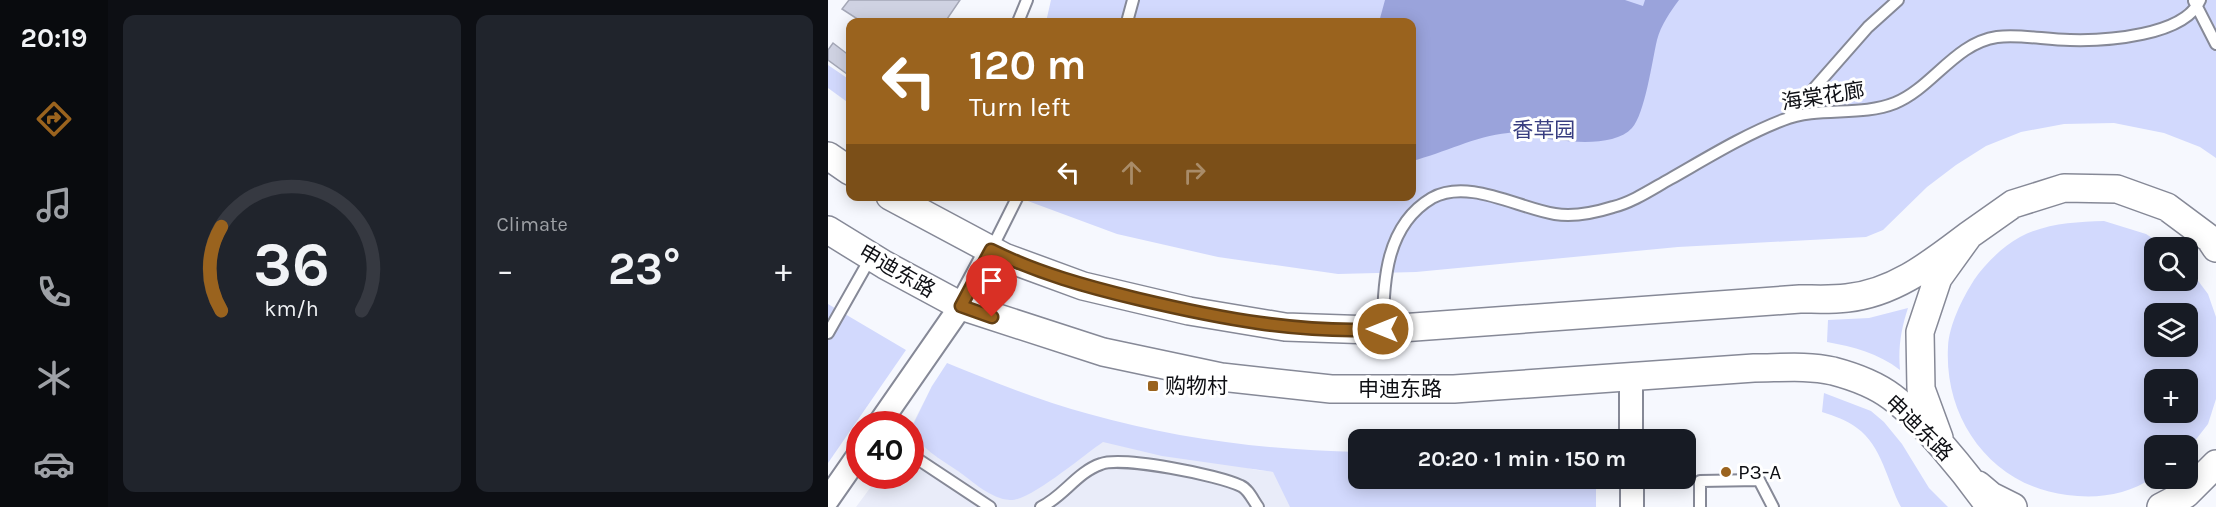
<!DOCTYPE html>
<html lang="en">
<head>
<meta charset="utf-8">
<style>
	body { margin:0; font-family:Karla,"Noto Sans SC",sans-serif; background:#20242c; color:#f1f3f6; height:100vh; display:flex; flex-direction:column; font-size:22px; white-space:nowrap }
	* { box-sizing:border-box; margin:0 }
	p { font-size:20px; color:#9ea1a6 }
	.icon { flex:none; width:33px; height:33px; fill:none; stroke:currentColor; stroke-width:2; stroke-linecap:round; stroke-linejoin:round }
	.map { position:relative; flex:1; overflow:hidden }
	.drawer { display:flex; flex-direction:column; gap:15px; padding:15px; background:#0d0f14; width:720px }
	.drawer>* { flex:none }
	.banner { position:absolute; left:18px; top:18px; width:570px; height:183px; border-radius:12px; box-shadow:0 3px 15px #0003; background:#9a631e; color:#fff; overflow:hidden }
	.buttons { position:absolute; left:1316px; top:237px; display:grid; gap:12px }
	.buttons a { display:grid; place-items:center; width:54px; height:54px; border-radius:12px; background:#171b24; box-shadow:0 3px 15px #0003; font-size:30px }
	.speed { position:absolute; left:18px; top:411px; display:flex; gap:12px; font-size:30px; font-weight:700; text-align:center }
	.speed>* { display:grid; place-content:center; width:78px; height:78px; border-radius:50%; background:#171b24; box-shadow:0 3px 15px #0003; line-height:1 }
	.speed .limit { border:9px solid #d22; background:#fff; color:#111 }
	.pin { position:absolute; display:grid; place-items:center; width:51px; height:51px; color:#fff; margin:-62px -26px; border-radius:50% 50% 50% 0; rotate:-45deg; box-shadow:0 0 6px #0007 }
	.pin .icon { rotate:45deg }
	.me { position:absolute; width:66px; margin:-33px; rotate:270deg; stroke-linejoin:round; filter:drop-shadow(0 0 4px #0008) }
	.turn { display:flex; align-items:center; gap:21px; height:126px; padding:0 24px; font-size:27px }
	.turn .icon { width:78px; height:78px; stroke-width:2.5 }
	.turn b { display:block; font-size:42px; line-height:51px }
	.lanes { display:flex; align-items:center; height:57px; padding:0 24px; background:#0003; justify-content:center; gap:30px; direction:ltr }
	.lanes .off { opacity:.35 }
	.big { font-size:45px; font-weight:700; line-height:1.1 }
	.drawer .tile { flex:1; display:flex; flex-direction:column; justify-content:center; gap:9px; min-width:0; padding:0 21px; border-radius:12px; background:#20242c }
	.drawer .dial { align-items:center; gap:0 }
	.dial svg { height:156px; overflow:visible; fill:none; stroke:#363941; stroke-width:7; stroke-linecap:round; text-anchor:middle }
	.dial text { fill:#f1f3f6; stroke:none }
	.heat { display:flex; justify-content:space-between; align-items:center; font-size:33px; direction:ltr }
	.drawer .tiles { flex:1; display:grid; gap:15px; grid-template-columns:repeat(2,1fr) }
	.trip { position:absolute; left:520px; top:429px; width:348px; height:60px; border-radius:12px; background:#171b24; box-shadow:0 3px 15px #0003; font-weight:700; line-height:60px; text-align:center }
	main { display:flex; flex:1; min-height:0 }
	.tabs { display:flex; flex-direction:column; width:108px; justify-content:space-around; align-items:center; background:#090b0e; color:#9ea1a6 }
	.tabs .icon { width:42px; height:42px }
	.tabs .on { color:#9a631e }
	.tabs b { font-size:27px; color:#f1f3f6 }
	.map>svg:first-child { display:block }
</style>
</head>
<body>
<main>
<nav class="tabs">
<b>20:19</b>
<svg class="icon on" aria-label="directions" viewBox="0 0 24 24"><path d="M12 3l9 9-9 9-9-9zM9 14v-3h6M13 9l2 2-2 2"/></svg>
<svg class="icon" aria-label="music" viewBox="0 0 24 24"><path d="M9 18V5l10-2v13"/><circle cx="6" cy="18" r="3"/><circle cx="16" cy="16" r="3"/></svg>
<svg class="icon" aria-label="phone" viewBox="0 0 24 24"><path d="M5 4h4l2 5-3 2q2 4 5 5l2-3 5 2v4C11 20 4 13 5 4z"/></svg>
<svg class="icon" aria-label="climate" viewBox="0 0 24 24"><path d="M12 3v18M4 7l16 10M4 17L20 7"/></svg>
<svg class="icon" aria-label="car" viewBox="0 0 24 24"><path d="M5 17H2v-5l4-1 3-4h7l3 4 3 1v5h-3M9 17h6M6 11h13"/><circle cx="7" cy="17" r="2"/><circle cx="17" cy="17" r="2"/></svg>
</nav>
<section class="drawer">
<div class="tiles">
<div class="tile dial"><svg viewBox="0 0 100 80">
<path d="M14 69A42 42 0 1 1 86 69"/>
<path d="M14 69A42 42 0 0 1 14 26" stroke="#9a631e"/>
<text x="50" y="56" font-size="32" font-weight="700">36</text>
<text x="50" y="72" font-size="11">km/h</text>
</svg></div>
<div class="tile"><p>Climate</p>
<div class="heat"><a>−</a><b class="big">23°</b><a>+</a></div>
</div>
</div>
</section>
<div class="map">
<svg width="1388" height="507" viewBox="0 0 1388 507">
	<rect width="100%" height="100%" fill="#f6f8fe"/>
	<path fill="#e9ecf9" d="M 104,386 L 428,470 L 527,480 L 546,478 L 753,507 L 28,507 L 51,476 L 82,476 L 83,427 Z"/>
	<path fill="#d2d9fd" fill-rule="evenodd" d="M 223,0 L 1388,0 L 1388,158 L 1372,147 L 1336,133 L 1286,123 L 1236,124 L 1193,132 L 1158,146 L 1128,165 L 1099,187 L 1055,230 L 1038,237 L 850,247 L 588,272 L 510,274 L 390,257 L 289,234 L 189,197 L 584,196 L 584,22 L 218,22 Z
		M 0,65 L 22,80 L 22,104 L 0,88 Z
		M 1276,221 L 1318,234 L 1338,247 L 1326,248 L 1326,280 L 1359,280 L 1359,266 L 1380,294 L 1388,317 L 1388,399 L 1380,424 L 1359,451 L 1359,446 L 1326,446 L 1326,477 C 1299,495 1270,499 1239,495 C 1165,486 1116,421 1120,347 C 1121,325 1134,299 1146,280 C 1157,264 1174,247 1192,237 C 1219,223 1247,222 1276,221 ZM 1326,314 L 1359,314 L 1359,346 L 1326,346 ZM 1326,380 L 1359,380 L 1359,412 L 1326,412 Z
		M 0,304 L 78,350 L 0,463 Z
		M 1080,308 C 1073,329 1070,348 1072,370 C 1050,353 1026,347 999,342 L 1000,320 L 1041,318 Z
		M 119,363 C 166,382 212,401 261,414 C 349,439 439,450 531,452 L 531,478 L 768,479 L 768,507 L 462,507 L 445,472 L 334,456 L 275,442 C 257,454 201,502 182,500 C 163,499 144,481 130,471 C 112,459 92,448 83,429 L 104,386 Z
		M 996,393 L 1043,411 L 1056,422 L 1074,444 L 1101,488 L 1120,507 L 1073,507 C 1059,481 1054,446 1029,428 C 1019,420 1006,416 994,412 Z"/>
	<path fill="#9aa3db" d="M 557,0 L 797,0 L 815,6 L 817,0 L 851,0 C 842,12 833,25 829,40 C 824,61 817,114 804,128 C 785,149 733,141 707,137 C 699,136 689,132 680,133 C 647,136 616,153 584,161 L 584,22 L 551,22 Z"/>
	<path fill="#cfd2e2" stroke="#a4a7b6" stroke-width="1.5" d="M 21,0 L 132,0 L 117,22 L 34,22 L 14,9 Z
		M 5,43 L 22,56 L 22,69 L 19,74 L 0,60 L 0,50 Z"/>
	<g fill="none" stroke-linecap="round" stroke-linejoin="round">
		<g stroke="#868997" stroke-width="14">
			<path id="service" d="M 1366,1 L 1388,44
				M 190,22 L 199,0
				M 299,22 L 305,0
				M 960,118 L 1040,27 L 1070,0
				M 163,250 L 190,196
				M 555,329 C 555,281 558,225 604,198 C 640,178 690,208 727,214 C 747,217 766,213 785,207 C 805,202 824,189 842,179 C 879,158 916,135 955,120 C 991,106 1032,117 1067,103 C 1104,88 1127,43 1169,37 C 1193,34 1218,40 1242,40 C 1277,41 1357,36 1372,0
				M 0,333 L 43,257
				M 82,454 L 162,507
				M 213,507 C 235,497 249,472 273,464 C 294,456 391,475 413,486 C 420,489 425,500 430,507
				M 872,507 L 872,481 L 931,480 L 945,507"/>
		</g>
		<g stroke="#868997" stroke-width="26">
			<path id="minor" d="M 803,377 L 803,440
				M 51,424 L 133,306 L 163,250
				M 804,478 L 804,507
				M 0,499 L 32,453"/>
		</g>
		<g stroke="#868997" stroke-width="30">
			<path id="tertiary" d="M 0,156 L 22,171
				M 62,196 L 176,257 L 255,286 L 361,311 L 457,327 L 545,330 L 972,299 C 987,299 1003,300 1019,298 C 1067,293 1104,263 1141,235
				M 0,230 L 57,265 L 133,306 L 275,352 L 393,377 L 503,389 L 626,389 L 926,368 C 952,368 979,365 1005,371 C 1024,376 1048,385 1064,397 C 1096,421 1138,473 1162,507
				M 1111,438 L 1093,389 L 1092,332 L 1110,278 L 1141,235 L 1185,204 L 1236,188 L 1289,189 L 1339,207 L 1382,239 L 1388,248
				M 1150,485 L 1163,496 L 1185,507
				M 1333,507 L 1358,494 L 1388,464"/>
		</g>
		<use href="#service" stroke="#fff" stroke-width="10"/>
		<use href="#minor" stroke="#fff" stroke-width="22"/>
		<use href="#tertiary" stroke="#fff" stroke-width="27"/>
	</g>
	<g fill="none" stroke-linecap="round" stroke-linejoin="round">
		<g stroke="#644014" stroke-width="15">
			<path id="route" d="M 164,317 L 133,306 L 163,250 C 209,273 260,287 310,299 C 390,318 472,334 555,329"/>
		</g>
		<use href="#route" stroke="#9a631e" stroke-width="10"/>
	</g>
	<g fill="#9a631e" stroke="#fff" stroke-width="2">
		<rect x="319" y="380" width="12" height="12" rx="3"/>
		<circle cx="898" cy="472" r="6"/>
	</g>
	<g text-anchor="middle" stroke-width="6" stroke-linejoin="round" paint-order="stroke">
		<g font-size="21" fill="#0e0f14" stroke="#fff">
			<text transform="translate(995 96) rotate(-9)" y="7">海棠花廊</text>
			<text transform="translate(69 271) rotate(30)" y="7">申迪东路</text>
			<text x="572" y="396">申迪东路</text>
			<text transform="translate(1091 428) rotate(44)" y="7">申迪东路</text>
		</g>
		<g font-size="21" fill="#383d80" stroke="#fff">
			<text x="716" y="137">香草园</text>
		</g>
		<g font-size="21" fill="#0e0f14" stroke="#fff" text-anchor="start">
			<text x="337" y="393">购物村</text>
			<text x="910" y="479">P3-A</text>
		</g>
	</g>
</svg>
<div class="buttons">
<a><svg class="icon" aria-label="search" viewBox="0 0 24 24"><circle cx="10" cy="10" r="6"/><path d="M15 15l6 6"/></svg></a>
<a><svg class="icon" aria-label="layers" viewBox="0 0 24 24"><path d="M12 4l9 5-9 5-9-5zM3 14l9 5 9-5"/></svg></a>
<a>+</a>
<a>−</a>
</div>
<div class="speed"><div class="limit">40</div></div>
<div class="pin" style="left:164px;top:317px;background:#d93025"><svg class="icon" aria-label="arrive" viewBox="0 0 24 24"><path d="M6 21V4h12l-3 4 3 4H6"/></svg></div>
<svg class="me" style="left:555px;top:329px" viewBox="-20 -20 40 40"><circle r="17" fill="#9a631e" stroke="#fff" stroke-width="3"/><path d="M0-11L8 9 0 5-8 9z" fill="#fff"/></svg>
<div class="trip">20:20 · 1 min · 150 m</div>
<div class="banner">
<div class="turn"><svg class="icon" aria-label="left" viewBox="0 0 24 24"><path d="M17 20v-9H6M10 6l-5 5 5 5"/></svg><div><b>120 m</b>Turn left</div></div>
<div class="lanes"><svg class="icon" aria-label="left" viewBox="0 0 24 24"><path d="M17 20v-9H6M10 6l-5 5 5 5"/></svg><svg class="icon off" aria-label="ahead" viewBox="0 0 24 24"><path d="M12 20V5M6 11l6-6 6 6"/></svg><svg class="icon off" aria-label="right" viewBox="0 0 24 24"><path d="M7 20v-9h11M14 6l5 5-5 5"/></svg></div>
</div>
</div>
</main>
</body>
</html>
